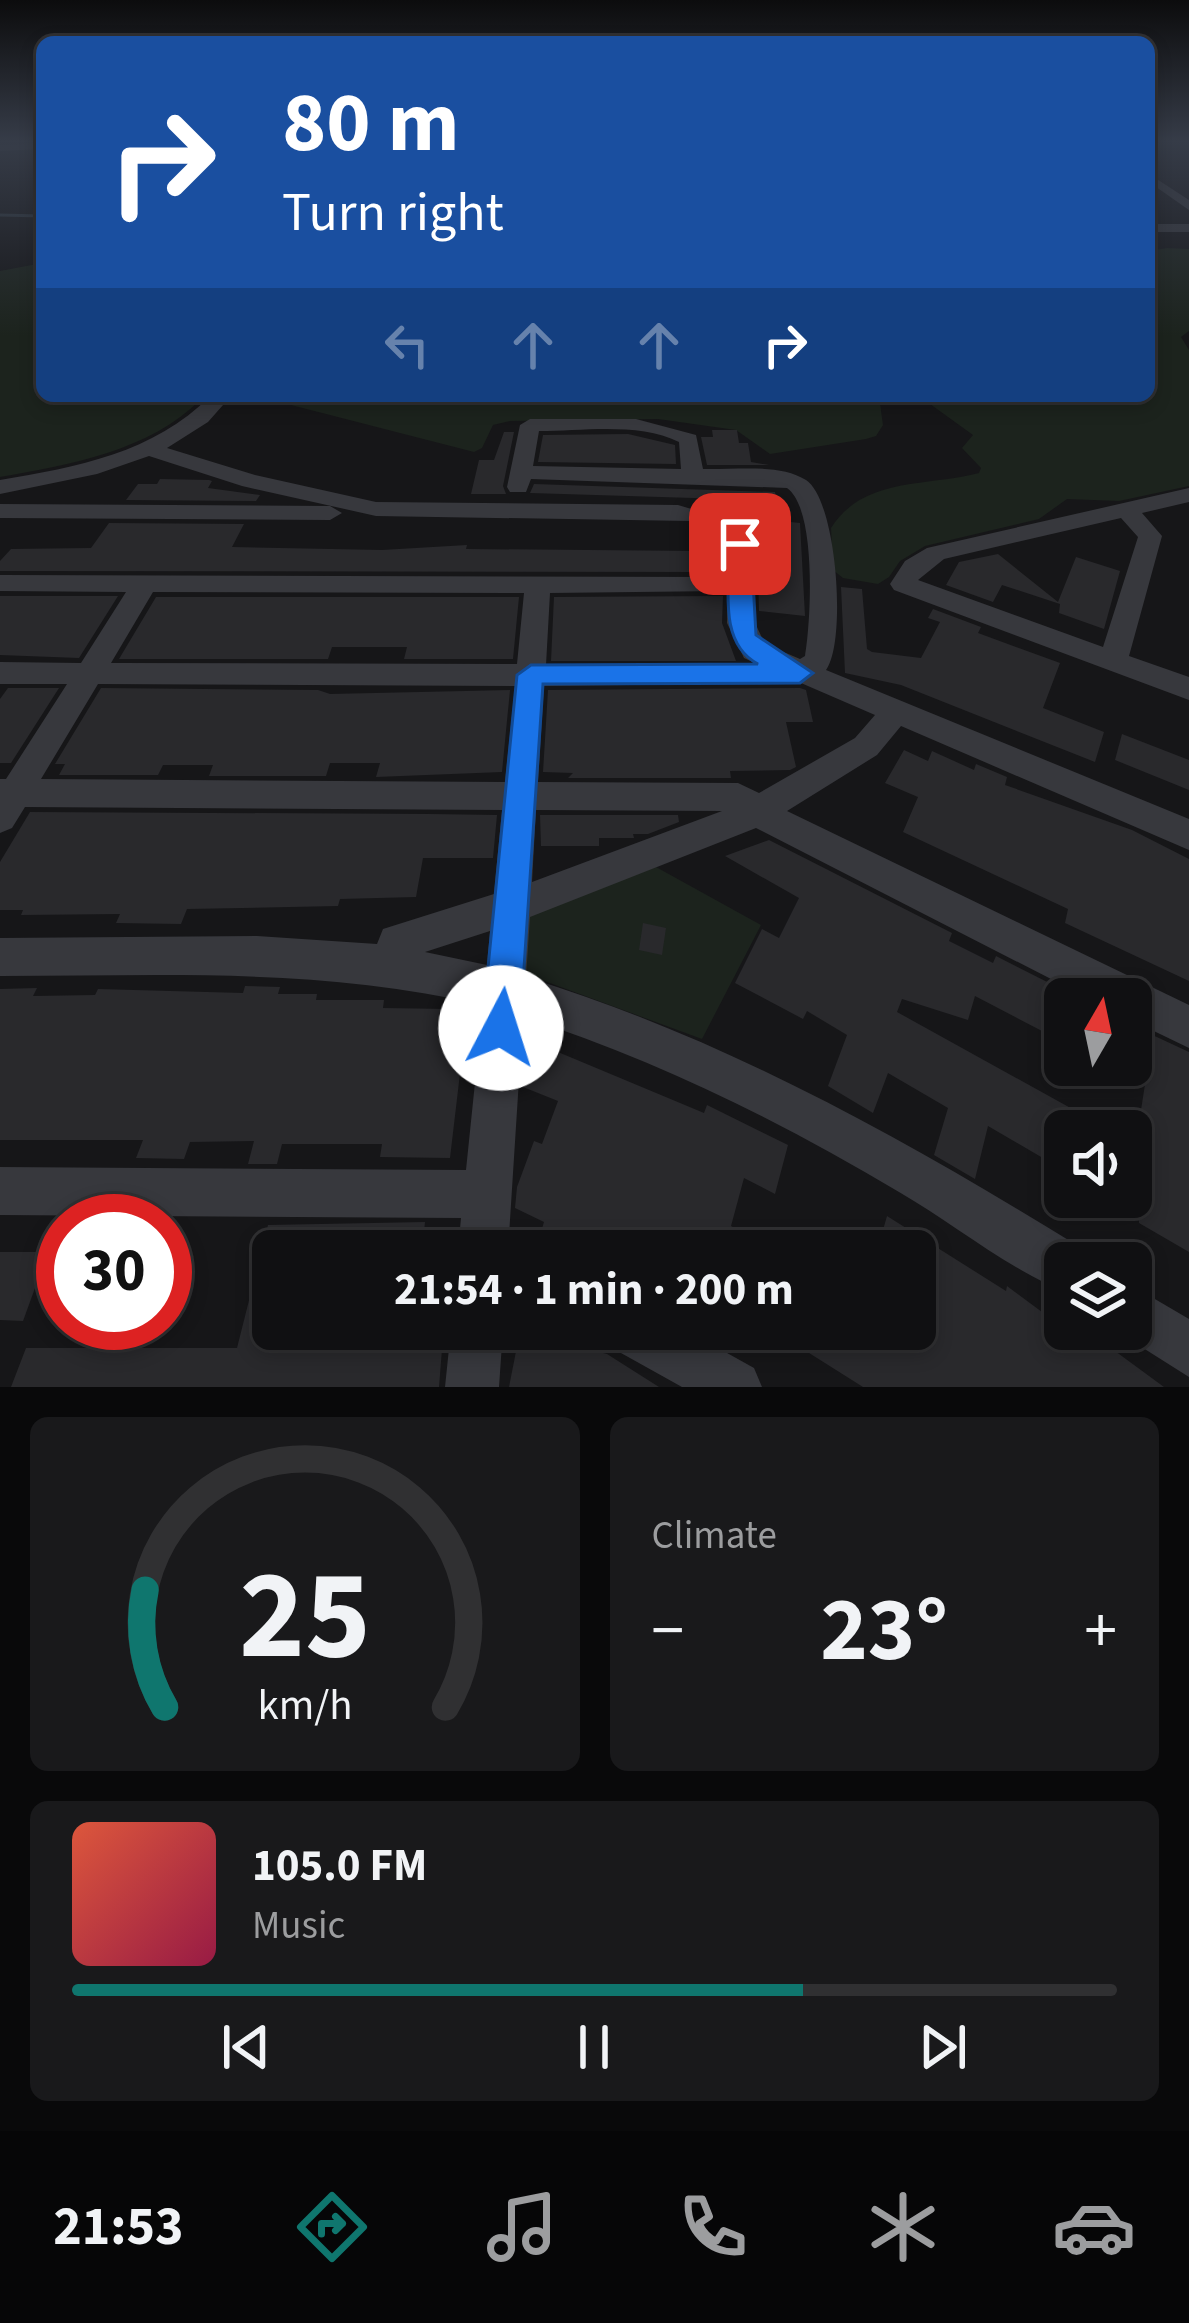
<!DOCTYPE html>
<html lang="en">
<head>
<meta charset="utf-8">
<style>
	body { margin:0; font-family:"Source Sans 3",sans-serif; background:#19191b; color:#f1f3f6; height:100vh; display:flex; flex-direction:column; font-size:45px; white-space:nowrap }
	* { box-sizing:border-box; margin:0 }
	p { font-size:39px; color:#9c9d9f }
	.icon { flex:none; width:66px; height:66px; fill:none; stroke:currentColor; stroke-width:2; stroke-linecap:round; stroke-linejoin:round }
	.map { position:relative; height:1387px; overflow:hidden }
	.side { display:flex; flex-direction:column; gap:30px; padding:30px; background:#09090a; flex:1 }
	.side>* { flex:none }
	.hud { position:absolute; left:36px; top:36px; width:1119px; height:366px; border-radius:18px; box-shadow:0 6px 18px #0003,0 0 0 3px #303032; background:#1a4fa0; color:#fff; overflow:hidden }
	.needle { width:78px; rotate:9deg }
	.controls { position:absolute; left:1044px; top:978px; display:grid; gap:24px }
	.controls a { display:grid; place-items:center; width:108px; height:108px; border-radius:18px; background:#101012; box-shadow:0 6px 18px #0003,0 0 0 3px #303032; font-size:60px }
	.speed { position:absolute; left:36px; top:1194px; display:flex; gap:24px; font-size:60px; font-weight:700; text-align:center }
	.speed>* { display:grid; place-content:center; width:156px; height:156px; border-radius:50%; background:#101012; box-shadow:0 6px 18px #0003,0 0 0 3px #303032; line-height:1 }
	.speed .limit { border:18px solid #d22; background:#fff; color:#111 }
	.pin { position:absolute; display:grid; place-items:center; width:102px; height:102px; color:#fff; margin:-51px; border-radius:24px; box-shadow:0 6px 18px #0006 }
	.me { position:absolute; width:132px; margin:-66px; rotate:5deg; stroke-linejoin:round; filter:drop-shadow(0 0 9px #0008) }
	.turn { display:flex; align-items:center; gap:42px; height:252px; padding:0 48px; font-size:54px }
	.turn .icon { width:156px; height:156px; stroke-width:2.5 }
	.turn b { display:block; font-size:84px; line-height:102px }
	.lanes { display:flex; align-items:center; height:114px; padding:0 48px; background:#0003; justify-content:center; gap:60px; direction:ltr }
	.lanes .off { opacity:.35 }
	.big { font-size:90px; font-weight:700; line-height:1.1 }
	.side .widget { flex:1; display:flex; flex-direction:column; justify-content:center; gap:18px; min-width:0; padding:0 42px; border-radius:18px; background:#19191b }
	.side .dial { align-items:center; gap:0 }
	.dial svg { height:312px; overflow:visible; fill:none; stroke:#303032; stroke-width:7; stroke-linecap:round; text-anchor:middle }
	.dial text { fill:#f1f3f6; stroke:none }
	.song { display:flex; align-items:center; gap:36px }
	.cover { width:144px; height:144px; border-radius:18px; background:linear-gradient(135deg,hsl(10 70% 55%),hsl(340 70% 35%)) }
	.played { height:12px; border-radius:6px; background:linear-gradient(90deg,#0f766e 70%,#303032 70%) }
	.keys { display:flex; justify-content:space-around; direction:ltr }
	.heat { display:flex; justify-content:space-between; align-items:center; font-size:66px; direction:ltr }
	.side .tiles { flex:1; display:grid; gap:30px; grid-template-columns:1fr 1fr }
	.widget:last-child { grid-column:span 2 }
	.trip { position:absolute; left:252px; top:1230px; width:684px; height:120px; border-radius:18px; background:#101012; box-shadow:0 6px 18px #0003,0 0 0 3px #303032; font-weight:700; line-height:120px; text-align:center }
	.dock { display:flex; height:192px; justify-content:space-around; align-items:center; background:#060607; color:#9c9d9f }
	.dock .icon { width:84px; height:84px }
	.dock .active { color:#0f766e }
	.dock b { font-size:54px; color:#f1f3f6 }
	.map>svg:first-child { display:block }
</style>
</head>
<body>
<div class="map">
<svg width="1189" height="1387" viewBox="0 0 1189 1387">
	<rect width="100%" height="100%" fill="#161618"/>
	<path fill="#1c231d" d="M 1167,248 L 1189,249 L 1189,331 L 1181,337 L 1189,350 L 1189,486 L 1119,501 L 1067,499 L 1039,519 L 925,546 L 900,561 L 889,577 L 878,584 L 843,578 L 833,570 L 831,528 C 864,476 927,487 979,473 L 981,468 L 962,448 L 973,435 L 919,396 L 1149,396 L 1149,251 Z
		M 42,263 L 42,396 L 201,399 C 150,451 69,465 0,477 L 0,271 Z
		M 256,396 L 879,396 L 883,425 L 876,436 L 866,439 L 770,454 L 736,430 L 658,419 L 510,421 L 493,425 L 482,448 L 474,452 Z
		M 656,867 L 761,925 L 702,1039 L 520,972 L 524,917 Z"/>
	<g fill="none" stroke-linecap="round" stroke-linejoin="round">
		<path stroke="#2c353c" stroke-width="3" d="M 0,215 L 42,216"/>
	</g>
	<path fill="#29292c" d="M 712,430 L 737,430 L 739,443 L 748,443 L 751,462 L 769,465 L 707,465 L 701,437 L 713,437 Z
		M 504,432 L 514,432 L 503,486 L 506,494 L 471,494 L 479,460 L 494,460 Z
		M 628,434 L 675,445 L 676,464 L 538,462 L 543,435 Z
		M 160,479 L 209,480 L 212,481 L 208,488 L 260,495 L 256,501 L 126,500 L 138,484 L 157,484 Z
		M 534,484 L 775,492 L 781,521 L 800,523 L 805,616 L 759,611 L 757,528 L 745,526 L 746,511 L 728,511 L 726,499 L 530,493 Z
		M 109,523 L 244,524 L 232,547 L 382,550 L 467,545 L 466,549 L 698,551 L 699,556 L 706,556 L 709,572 L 0,571 L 0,561 L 11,549 L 91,548 Z
		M 998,554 L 1058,602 L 1076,557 L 1120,571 L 1104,629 L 1059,613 L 1060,604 L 1002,585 L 993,602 L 946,585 L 959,562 Z
		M 841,587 L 862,589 L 867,649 L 872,652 L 921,658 L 940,622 L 928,618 L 933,609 L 981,627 L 978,633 L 1060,663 L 1043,708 L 1104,732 L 1095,762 L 901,685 L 845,673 Z
		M 0,596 L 118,596 L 79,658 L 0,655 Z
		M 723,596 L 722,623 L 736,661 L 551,661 L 554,597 Z
		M 156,597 L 519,597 L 513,659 L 404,659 L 407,647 L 332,647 L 328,659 L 119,659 Z
		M 8,688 L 59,688 L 11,763 L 0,763 L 0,699 Z
		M 101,688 L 318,690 L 330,694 L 510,690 L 502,772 L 376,777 L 380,763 L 330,763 L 326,776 L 209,776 L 213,765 L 163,765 L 158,775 L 59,775 L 65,764 L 55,764 Z
		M 800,688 L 806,690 L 813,722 L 786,722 L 796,767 L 790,770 L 730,771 L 731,778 L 568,778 L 573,773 L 543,772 L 548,690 Z
		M 1122,734 L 1189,760 L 1189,790 L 1115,760 Z
		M 904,750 L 928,761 L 932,751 L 974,770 L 976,764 L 1007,777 L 1005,785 L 1132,830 L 1189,859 L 1189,981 L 1065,923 L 1068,909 L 903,832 L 918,797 L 885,783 Z
		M 30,812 L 429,814 L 497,815 L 493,858 L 423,858 L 416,897 L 340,899 L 338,906 L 187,909 L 181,924 L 116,923 L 120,914 L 21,915 L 23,910 L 0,910 L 0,862 Z
		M 540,815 L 678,815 L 679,822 L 648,834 L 633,834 L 634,838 L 599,838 L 599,846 L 541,846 Z
		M 769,840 L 952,933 L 949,941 L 993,963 L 996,956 L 1065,991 L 1065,1043 L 975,996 L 968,1020 L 902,999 L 897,1012 L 1112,1131 L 1065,1131 L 1065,1171 L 988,1126 L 975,1179 L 934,1155 L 948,1108 L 888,1073 L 873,1113 L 828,1086 L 847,1035 L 807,1011 L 803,1019 L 735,983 L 762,929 L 779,938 L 799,898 L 725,856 Z
		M 643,923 L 666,928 L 662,955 L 639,950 Z
		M 245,986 L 280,987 L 278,994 L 317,994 L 316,1000 L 384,1000 L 383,1008 L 448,1009 L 447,1016 L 472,1016 L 473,1053 L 468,1053 L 467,1066 L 461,1065 L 450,1158 L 380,1157 L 382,1144 L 282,1144 L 277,1164 L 248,1164 L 254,1141 L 190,1142 L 184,1159 L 136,1158 L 143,1140 L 0,1140 L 0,989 L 37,988 L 33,996 L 95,995 L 98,989 L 243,993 Z
		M 1131,1025 L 1189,1052 L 1189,1252 L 1139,1223 L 1139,1215 L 1131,1210 L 1131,1139 L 1136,1142 L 1146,1078 L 1131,1073 Z
		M 534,1042 L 704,1113 L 707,1105 L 788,1145 L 775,1194 L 744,1178 L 731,1226 L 773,1251 L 623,1251 L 603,1240 L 600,1251 L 582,1251 L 541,1232 L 544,1222 L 515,1208 L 517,1187 L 534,1141 L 542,1144 L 558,1101 L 523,1087 Z
		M 887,1216 L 1006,1291 L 1007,1286 L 1065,1329 L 1085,1329 L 1164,1387 L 863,1387 L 771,1329 L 915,1329 L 915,1251 L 877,1251 Z
		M 425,1222 L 422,1251 L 273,1251 L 273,1346 L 381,1342 L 380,1348 L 442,1349 L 439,1387 L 11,1387 L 26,1348 L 237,1348 L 268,1225 Z
		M 0,1252 L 63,1252 L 63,1288 L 35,1288 L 23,1321 L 0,1320 Z
		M 520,1331 L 607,1354 L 659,1387 L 509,1387 Z"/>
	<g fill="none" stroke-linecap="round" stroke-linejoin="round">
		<path fill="#37383d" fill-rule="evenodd" d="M 42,143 L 42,149 L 0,151 L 0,145 Z
			M 1149,174 L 1189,200 L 1189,210 L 1149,182 Z
			M 1149,224 L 1189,224 L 1189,232 L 1149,232 Z
			M 210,396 L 231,396 L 208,422 L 167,448 L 255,475 L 376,502 L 678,505 L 725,519 L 752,544 L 755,623 L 765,644 L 800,659 L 805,656 C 811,621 817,509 787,488 L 531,479 L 526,492 L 510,492 L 507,487 L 520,425 L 530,419 L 636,419 L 696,435 L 703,469 C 734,470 779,463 806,480 C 837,500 847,642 826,670 L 1189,819 L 1189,850 L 901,726 L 877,755 L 787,811 L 1189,1005 L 1189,1048 L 1131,1020 L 1131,999 L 1090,999 L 756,828 L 530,917 L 526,977 C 725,1038 906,1140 1083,1249 L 1089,1263 L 1065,1263 L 1065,1292 C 1007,1268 954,1224 899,1192 C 780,1121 655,1059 523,1017 L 508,1251 L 458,1251 L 461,1218 L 0,1215 L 0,1167 L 466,1170 L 483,1005 C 320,967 166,976 0,976 L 0,938 L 257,936 L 377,944 L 383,929 L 494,894 L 502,810 L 25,807 L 12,828 L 0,833 L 0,779 L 6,779 L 67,684 L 0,684 L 0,662 L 81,663 L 126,592 L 0,591 L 0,575 L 714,577 L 727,585 L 723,591 L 550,593 L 546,665 L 759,665 L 744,658 L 727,623 L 728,545 L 708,529 L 689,521 L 376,516 L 242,486 L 149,456 L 97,474 L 0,494 L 0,480 C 77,467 154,453 210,396 ZM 539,431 C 583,431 639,422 679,442 L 681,469 L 533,466 ZM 153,592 L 524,593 L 517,664 L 111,663 ZM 801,683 L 875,715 L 855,738 L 759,793 L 738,783 L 538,782 L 544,686 ZM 98,684 L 515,686 L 505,782 L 41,779 ZM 536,810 L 722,811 L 532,882 ZM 490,931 L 487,965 L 425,952 Z
			M 1189,488 L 1189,502 L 1142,513 L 1162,536 L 1129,656 L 1189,677 L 1189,700 L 894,590 L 890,584 L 905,561 L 927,548 ZM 1121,518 L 1138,537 L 1103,647 L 918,580 L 944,559 Z
			M 0,504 L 330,506 L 342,513 L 330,520 L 0,518 Z
			M 1131,1285 L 1189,1319 L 1189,1377 L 1113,1329 L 1131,1329 Z
			M 451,1329 L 503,1329 L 499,1387 L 445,1387 Z
			M 605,1329 L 684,1329 L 754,1368 L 762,1387 L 682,1387 L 612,1348 Z"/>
	</g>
	<linearGradient id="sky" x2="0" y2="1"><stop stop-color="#0c0c0d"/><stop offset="0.42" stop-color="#363c48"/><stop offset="1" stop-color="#363c48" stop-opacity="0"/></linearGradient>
	<rect width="1189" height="336" fill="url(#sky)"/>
	<path fill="#1a73e8" stroke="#114b97" stroke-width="3" d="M 740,537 L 751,544 L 756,635 L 813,673 L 800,683 L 543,684 L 520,1028 L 515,1042 L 501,1047 L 488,1042 L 482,1028 L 517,675 L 531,665 L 758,664 C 717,643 730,584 729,544 Z"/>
</svg>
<div class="controls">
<a><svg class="needle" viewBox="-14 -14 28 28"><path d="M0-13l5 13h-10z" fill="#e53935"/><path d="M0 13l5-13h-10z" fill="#9c9d9f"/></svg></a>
<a><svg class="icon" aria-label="sound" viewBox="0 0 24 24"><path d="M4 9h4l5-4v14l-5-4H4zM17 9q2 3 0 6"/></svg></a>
<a><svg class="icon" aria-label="layers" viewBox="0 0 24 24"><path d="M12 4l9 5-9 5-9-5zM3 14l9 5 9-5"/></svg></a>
</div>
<div class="speed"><div class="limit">30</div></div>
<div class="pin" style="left:740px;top:544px;background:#d93025"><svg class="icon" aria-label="arrive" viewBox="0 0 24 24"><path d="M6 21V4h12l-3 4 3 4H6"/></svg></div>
<svg class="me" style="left:501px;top:1028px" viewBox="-20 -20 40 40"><circle r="19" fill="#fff"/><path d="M0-13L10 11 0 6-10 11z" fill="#1a73e8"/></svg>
<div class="trip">21:54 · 1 min · 200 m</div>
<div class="hud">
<div class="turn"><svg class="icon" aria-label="right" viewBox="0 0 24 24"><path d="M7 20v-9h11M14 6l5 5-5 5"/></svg><div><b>80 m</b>Turn right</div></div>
<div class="lanes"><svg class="icon off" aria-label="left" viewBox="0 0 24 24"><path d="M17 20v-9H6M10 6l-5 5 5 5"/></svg><svg class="icon off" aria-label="ahead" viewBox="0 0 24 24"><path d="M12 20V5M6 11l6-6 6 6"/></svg><svg class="icon off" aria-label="ahead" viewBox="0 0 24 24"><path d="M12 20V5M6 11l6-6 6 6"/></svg><svg class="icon" aria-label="right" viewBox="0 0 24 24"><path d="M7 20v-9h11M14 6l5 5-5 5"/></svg></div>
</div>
</div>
<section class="side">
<div class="tiles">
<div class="widget dial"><svg viewBox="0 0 100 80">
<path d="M14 69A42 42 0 1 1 86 69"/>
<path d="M14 69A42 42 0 0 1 9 39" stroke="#0f766e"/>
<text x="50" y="56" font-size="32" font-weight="700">25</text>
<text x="50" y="72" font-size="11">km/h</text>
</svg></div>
<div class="widget"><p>Climate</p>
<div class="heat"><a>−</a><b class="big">23°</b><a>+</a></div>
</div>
<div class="widget">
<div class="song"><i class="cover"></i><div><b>105.0 FM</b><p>Music</p></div></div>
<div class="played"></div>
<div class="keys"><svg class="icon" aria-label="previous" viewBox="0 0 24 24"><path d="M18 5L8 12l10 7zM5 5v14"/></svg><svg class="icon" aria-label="pause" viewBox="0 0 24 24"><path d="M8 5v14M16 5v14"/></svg><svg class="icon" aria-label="next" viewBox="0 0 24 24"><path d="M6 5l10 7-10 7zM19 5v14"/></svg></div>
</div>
</div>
</section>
<nav class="dock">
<b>21:53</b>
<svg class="icon active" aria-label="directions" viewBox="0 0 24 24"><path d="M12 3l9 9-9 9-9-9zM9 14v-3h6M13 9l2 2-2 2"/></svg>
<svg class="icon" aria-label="music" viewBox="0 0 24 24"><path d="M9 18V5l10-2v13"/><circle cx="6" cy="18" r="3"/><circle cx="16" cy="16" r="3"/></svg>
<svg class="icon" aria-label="phone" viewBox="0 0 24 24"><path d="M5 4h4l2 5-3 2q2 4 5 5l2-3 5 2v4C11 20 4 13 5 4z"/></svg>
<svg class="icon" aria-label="climate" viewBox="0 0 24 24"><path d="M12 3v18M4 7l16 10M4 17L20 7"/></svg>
<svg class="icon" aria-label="car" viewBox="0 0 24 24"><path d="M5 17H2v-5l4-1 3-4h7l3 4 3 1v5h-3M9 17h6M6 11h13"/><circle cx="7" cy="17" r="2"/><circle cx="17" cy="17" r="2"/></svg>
</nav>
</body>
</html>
